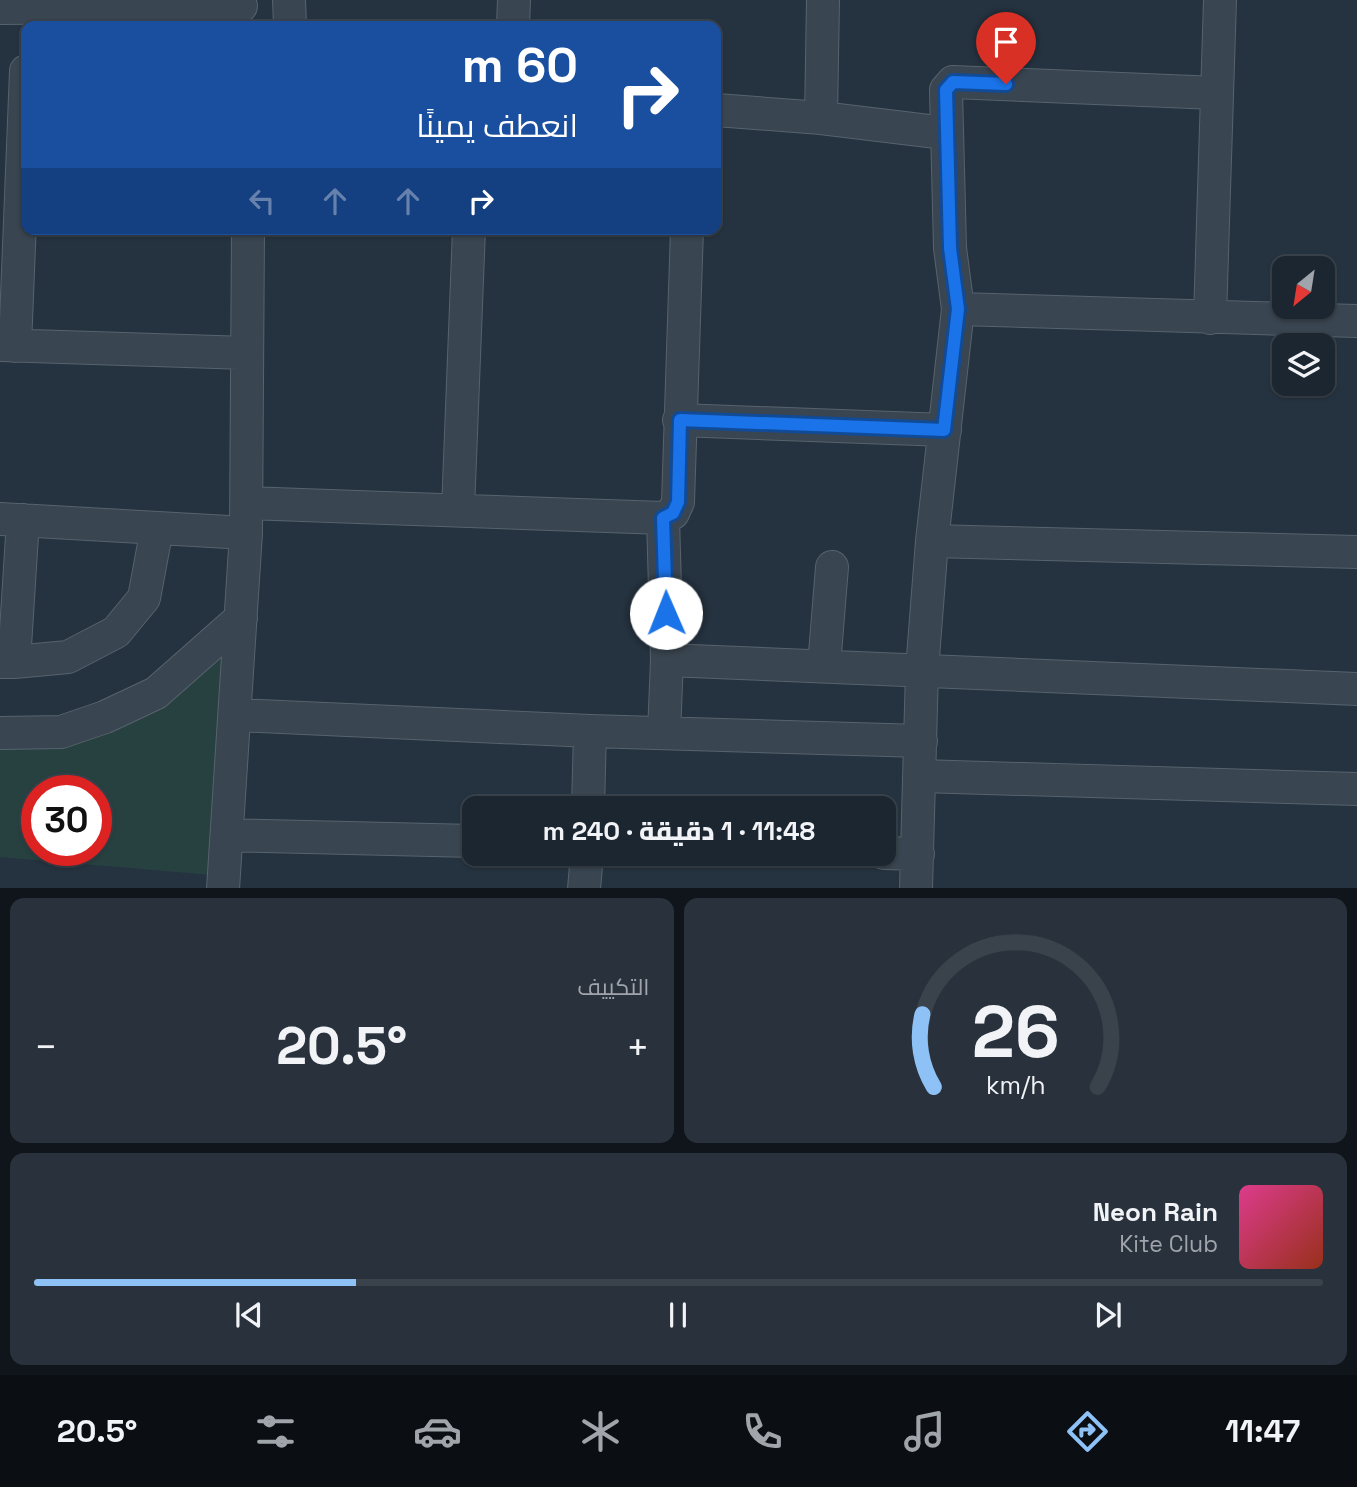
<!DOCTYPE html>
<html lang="ar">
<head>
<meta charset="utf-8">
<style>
	body { margin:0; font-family:"Space Grotesk",Cairo,sans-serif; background:#29323c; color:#f1f3f6; direction:rtl; height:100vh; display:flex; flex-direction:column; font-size:26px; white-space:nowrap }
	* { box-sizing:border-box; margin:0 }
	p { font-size:23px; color:#a0a5ab }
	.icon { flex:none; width:38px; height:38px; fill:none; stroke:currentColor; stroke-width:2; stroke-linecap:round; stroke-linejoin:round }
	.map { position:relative; height:888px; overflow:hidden; direction:ltr }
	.drawer { display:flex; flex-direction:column; gap:10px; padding:10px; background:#0f151a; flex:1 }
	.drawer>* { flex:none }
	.guide { position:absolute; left:21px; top:21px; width:700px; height:214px; border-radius:14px; box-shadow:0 2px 5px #0004,0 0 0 2px #3a434c; direction:rtl; background:#1a4fa0; color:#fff; overflow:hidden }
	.needle { width:46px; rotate:210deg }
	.controls { position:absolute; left:1272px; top:256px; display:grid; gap:14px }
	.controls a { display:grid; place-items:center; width:63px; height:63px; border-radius:14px; background:#1c2630; box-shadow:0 2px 5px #0004,0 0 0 2px #3a434c; font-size:35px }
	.speed { position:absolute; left:21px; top:775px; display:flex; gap:14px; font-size:35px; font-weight:700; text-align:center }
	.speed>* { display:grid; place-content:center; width:91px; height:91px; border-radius:50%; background:#1c2630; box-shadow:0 2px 5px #0004,0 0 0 2px #3a434c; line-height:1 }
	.speed .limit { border:10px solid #d22; background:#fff; color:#111 }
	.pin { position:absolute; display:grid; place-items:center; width:60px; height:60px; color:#fff; margin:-72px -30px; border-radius:50% 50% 50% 0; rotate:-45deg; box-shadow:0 0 7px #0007 }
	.pin .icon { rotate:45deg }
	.me { position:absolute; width:77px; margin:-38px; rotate:359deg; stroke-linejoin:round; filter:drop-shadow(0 0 5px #0008) }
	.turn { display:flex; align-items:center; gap:24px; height:147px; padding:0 28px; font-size:32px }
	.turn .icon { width:91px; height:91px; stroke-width:2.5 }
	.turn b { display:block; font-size:49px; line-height:60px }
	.lanes { display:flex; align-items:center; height:66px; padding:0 28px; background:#0003; justify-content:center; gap:35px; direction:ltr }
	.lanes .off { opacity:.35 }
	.big { font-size:52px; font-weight:800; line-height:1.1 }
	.drawer .widget { flex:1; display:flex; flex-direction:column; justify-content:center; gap:10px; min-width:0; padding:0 24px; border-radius:14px; background:#29323c }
	.drawer .dial { align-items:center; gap:0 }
	.dial svg { height:182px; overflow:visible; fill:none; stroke:#3a434c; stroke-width:7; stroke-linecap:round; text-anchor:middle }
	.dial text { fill:#f1f3f6; stroke:none }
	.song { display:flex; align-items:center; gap:21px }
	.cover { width:84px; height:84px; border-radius:10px; background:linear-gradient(135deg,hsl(330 70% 55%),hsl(10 70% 35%)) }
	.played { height:7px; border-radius:4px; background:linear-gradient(90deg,#8ec2f7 25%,#3a434c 25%) }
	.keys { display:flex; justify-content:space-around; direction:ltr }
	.heat { display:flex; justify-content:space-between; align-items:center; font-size:38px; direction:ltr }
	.drawer .tiles { flex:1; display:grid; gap:10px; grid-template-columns:1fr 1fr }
	.widget:last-child { grid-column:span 2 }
	.trip { position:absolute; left:462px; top:796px; width:434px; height:70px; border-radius:14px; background:#1c2630; box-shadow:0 2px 5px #0004,0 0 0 2px #3a434c; font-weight:800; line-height:70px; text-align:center; direction:rtl }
	.dock { display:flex; height:112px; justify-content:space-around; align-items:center; background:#0b0f13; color:#a0a5ab }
	.dock .icon { width:49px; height:49px }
	.dock .active { color:#8ec2f7 }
	.dock b { font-size:32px; color:#f1f3f6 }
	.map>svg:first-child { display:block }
</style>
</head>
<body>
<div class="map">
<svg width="1357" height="889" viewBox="0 0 1357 889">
	<rect width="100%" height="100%" fill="#253340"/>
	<path fill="#274141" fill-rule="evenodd" d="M 227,648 L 224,876 L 0,857 L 0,745 L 68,747 L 165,706 ZM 37,791 L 96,791 L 96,850 L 37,850 Z"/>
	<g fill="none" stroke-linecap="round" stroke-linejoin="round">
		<g stroke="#57636d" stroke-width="34">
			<path id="minor" d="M 289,0 L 290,26
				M 0,8 L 241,6
				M 513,26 L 514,0
				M 716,110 L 821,118 L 945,133
				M 821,118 L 823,0
				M 958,309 L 1357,321
				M 1210,318 L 1220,0
				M 0,345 L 247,353
				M 15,346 L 26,71
				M 679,420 L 945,430
				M 247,503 L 663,518 L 673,513 L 678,502 L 687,229
				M 458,510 L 469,229
				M 663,518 L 667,660 L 664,733
				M 0,519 L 246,533
				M 932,541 L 1357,552
				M 667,660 L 1357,689
				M 0,662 L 14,662 L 23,520
				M 14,662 L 68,657 L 116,632 L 144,598 L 157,528
				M 824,666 L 832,567
				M 236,715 L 590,731 L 921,741
				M 0,733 L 61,732 L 105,717 L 156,693 L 241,618
				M 920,776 L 1357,789
				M 588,808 L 590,731
				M 228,835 L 474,841
				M 884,853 L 918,854
				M 223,889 L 246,533 L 248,229
				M 584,889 L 587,854
				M 916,889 L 922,670 L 932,541 L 958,309 L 950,248 L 946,90 L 953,82 L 1216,93"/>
		</g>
		<use href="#minor" stroke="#394550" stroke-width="32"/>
	</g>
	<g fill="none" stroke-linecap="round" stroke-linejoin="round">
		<g stroke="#114b97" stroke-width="18">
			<path id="route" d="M 666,613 L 663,518 L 673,513 L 678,502 L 680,420 L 944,430 L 958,309 L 950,248 L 946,90 L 953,82 L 1006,84"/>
		</g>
		<use href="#route" stroke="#1a73e8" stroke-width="12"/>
	</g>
</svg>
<div class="controls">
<a><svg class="needle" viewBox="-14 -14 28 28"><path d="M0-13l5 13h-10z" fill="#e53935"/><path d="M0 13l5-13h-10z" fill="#a0a5ab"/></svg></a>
<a><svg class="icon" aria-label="layers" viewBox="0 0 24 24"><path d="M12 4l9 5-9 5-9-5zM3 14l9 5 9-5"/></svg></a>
</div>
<div class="speed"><div class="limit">30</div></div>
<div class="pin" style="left:1006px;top:84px;background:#d93025"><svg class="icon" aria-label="arrive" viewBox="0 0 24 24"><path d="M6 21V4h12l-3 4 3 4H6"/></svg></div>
<svg class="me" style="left:666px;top:613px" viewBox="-20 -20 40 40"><circle r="19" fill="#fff"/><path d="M0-13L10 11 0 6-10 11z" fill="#1a73e8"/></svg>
<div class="trip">11:48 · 1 دقيقة · 240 m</div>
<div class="guide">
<div class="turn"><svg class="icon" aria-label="right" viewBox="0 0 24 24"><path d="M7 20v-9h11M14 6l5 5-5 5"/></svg><div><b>60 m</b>انعطف يمينًا</div></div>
<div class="lanes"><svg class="icon off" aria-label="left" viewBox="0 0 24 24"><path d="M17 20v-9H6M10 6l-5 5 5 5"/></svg><svg class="icon off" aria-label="ahead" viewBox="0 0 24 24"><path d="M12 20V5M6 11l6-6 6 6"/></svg><svg class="icon off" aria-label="ahead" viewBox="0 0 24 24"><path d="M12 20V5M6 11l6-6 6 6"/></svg><svg class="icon" aria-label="right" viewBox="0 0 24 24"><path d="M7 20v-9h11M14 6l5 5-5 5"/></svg></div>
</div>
</div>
<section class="drawer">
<div class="tiles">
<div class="widget dial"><svg viewBox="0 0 100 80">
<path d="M14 69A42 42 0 1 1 86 69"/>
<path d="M14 69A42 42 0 0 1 9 37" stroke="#8ec2f7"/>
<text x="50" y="56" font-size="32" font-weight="700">26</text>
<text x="50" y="72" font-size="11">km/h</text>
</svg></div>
<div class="widget"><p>التكييف</p>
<div class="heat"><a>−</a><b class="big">20.5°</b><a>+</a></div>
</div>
<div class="widget">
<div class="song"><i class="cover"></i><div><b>Neon Rain</b><p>Kite Club</p></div></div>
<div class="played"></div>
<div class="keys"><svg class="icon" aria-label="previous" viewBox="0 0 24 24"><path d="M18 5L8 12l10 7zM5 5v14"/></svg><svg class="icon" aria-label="pause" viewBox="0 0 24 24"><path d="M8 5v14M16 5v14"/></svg><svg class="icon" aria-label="next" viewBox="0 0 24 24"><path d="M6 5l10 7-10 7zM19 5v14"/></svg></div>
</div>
</div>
</section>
<nav class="dock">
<b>11:47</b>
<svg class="icon active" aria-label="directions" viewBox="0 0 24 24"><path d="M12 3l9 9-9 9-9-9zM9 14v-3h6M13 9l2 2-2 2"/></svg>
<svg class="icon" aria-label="music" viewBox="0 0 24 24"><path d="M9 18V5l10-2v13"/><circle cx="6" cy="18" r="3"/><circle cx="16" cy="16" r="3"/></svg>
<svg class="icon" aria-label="phone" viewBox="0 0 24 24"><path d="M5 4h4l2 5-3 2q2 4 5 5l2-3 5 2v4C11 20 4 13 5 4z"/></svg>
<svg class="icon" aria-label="climate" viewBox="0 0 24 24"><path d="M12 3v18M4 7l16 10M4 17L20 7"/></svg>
<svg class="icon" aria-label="car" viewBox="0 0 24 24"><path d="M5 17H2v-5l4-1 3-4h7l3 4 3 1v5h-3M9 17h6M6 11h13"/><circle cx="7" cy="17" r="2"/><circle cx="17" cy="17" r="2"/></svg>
<svg class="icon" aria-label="filters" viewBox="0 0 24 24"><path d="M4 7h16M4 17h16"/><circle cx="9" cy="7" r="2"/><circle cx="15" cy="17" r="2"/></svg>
<b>20.5°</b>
</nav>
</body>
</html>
